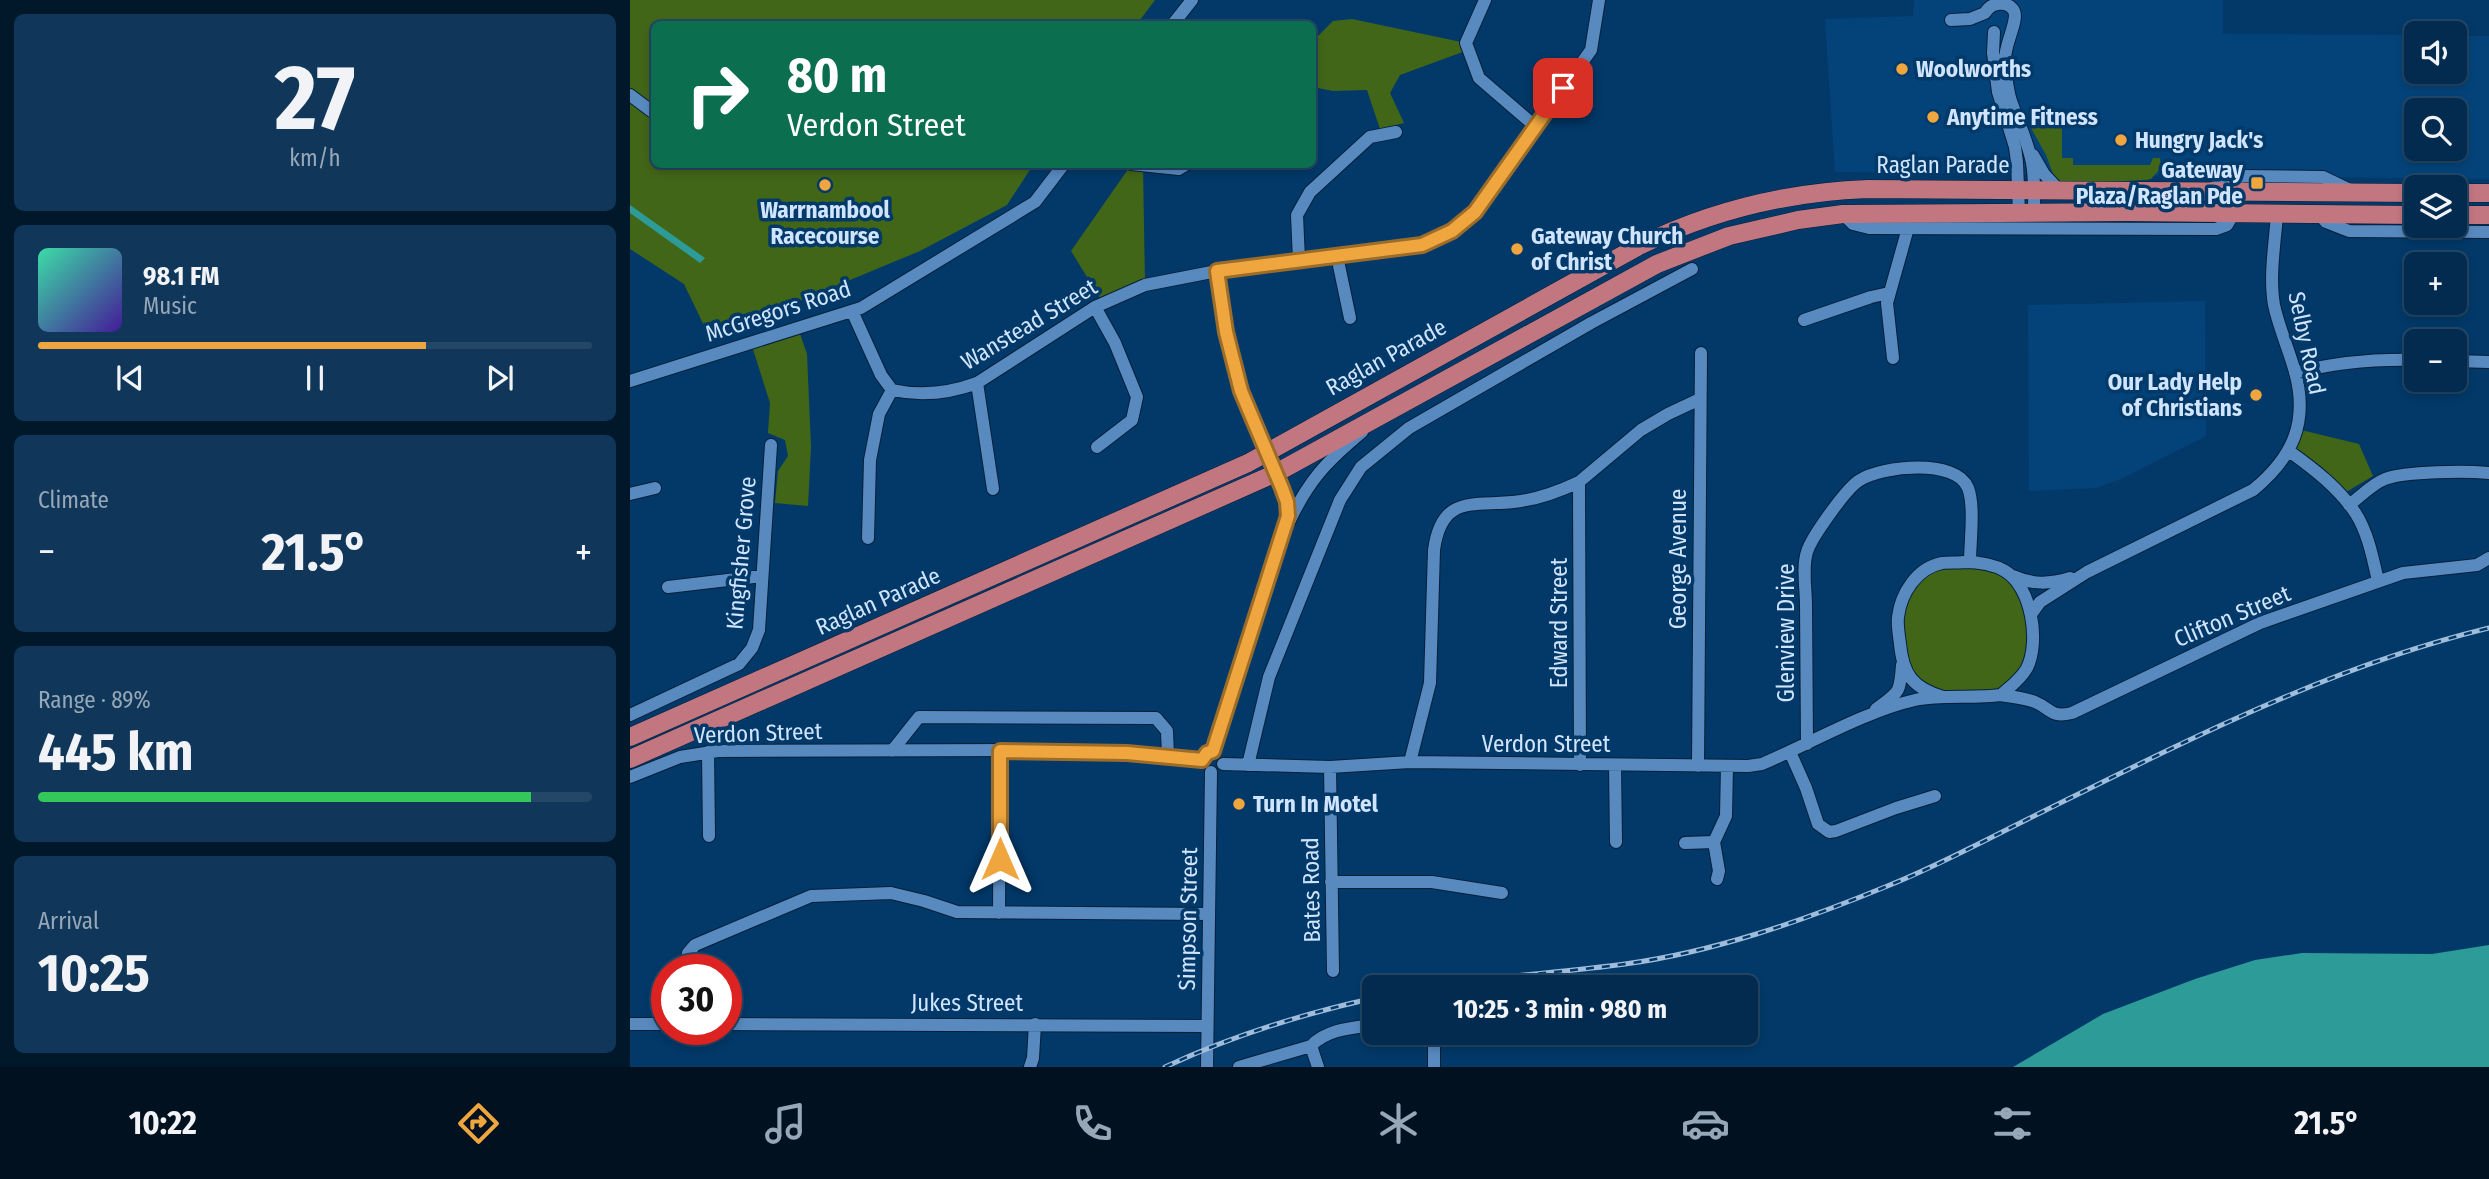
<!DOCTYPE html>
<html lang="en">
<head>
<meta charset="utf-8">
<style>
	body { margin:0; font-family:"Fira Sans Condensed",sans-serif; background:#103759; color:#f1f3f6; height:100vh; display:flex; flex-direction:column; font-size:26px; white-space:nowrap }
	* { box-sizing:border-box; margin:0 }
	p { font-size:23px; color:#96a7b7 }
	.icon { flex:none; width:38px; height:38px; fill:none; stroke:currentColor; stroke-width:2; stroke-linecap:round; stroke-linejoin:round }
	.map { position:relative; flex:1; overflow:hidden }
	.sheet { display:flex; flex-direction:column; gap:14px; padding:14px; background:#01182b; width:630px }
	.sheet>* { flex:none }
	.hud { position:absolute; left:21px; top:21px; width:665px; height:147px; border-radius:10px; box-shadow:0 4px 10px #0003,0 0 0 2px #234766; background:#0b6e4f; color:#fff; overflow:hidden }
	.controls { position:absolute; left:1774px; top:21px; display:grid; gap:14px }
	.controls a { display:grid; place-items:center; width:63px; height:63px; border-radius:10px; background:#022b4f; box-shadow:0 4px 10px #0003,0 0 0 2px #234766; font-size:35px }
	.speed { position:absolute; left:21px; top:954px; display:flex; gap:14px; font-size:35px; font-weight:700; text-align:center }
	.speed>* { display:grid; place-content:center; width:91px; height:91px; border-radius:50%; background:#022b4f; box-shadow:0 4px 10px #0003,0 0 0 2px #234766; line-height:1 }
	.speed .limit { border:10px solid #d22; background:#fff; color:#111 }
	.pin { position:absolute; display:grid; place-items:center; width:60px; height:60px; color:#fff; margin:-30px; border-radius:14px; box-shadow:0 4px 10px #0006 }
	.me { position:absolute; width:77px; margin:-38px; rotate:0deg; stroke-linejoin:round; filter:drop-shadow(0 0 5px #0008) }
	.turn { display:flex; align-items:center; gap:24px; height:147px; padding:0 21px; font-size:32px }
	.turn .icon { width:91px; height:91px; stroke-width:2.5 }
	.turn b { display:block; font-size:49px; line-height:60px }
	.big { font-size:52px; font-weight:700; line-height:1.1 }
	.sheet .tile { flex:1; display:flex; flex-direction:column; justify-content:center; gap:10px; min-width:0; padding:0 24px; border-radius:10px; background:#103759 }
	.sheet .dial { align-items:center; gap:0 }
	.dial b { font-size:91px; line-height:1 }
	.song { display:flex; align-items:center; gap:21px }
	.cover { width:84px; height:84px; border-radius:10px; background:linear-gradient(135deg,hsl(160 70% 55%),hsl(260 70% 35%)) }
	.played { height:7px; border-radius:4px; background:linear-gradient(90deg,#f0a63f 70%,#234766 70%) }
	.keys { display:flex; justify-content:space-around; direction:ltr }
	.heat { display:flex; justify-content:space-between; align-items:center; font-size:38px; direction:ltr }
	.charge { height:10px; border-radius:5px; background:linear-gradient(90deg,#34c759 89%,#234766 0) }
	.trip { position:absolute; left:732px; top:975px; width:396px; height:70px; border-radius:10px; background:#022b4f; box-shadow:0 4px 10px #0003,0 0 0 2px #234766; font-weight:700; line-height:70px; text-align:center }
	.menu { display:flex; height:112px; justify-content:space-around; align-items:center; background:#011120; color:#96a7b7 }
	.menu .icon { width:49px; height:49px }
	.menu .on { color:#f0a63f }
	.menu b { font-size:32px; color:#f1f3f6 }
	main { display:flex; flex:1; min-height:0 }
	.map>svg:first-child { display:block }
</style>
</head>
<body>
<main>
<section class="sheet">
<div class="tile dial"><b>27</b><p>km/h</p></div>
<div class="tile">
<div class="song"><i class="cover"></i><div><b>98.1 FM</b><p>Music</p></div></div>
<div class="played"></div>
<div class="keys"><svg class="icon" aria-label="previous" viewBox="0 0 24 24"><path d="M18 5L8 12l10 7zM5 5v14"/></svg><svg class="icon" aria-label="pause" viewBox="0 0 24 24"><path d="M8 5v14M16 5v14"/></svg><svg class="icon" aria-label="next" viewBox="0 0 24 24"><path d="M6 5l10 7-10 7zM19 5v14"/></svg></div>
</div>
<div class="tile"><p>Climate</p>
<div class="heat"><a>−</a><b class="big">21.5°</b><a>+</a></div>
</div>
<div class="tile"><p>Range · 89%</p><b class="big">445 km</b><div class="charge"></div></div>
<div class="tile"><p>Arrival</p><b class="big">10:25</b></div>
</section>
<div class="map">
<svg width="1859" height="1067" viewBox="0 0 1859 1067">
	<rect width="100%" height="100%" fill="#023969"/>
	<path fill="#044379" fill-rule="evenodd" d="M 1284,0 L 1593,0 L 1593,34 L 1787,35 L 1787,72 L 1825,72 L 1825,36 L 1859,36 L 1859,179 L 1205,172 L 1195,19 L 1283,16 ZM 1787,110 L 1825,110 L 1825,149 L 1787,149 Z
		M 1575,301 L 1576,436 L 1493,478 L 1467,488 L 1399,491 L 1398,305 Z"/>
	<path fill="#426618" d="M 0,0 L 525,0 L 507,24 L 24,24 L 24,164 L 403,165 L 377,205 L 290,251 L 80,338 L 54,284 L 0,249 Z
		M 722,19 L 836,43 L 838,50 L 770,75 L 760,93 L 774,123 L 750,129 L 737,90 L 703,91 L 683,87 L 683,41 L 703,21 Z
		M 1404,118 L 1438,119 L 1438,125 L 1432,125 L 1432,158 L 1443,158 L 1443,165 L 1520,165 L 1523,158 L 1530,158 L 1531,168 L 1521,179 L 1516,180 L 1431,184 L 1425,179 L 1416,155 L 1400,126 L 1399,122 Z
		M 501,165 L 513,166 L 515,285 L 473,303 L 441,251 Z
		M 168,328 L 177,354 L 181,447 L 178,506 L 145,503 L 148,471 L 158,456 L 155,440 L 138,433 L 140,403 L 121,343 Z
		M 1667,429 L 1729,444 L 1743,476 L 1711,495 L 1659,451 Z
		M 1311,563 L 1375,571 L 1402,613 L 1400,659 L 1371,695 L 1298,692 L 1272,665 L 1274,597 Z"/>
	<path fill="#2d9b97" d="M 0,205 L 75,258 L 70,263 L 0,213 Z
		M 1859,945 L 1859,1067 L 1383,1067 L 1473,1014 L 1565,979 L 1625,960 L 1672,953 L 1802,954 Z"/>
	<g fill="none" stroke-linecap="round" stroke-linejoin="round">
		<g stroke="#06203a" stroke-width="14">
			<path id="minor" d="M 855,0 L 836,43 L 849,78 L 905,126
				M 1321,20 L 1340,19 L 1355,13 C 1361,2 1378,0 1384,11 C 1389,21 1373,46 1375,63 C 1376,76 1377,89 1381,101 C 1388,121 1398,142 1402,163 C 1405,179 1404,196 1404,212
				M 543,24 L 562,0
				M 1364,32 L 1363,53 L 1368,92 L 1385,147 L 1387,162 L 1389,213
				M 0,95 L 24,113
				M 1403,155 L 1414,174 L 1430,191
				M 501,164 L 549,169 L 557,164
				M 1580,189 L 1613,176 L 1693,177 L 1724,192
				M 1213,214 L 1223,224 L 1239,228 L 1586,229 L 1597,225 L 1604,213
				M 1689,214 L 1696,222 L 1719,231 L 1859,232
				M 707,256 L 720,318
				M 669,260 L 667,215 L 680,192 L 740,137 L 766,132
				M 465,307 L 485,343 L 507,397 L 502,420 L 467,447
				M 222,311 L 251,375 L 262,390 C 290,396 320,393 347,383 L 465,307 L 515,285 L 587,271 L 792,245 L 822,231 L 845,212 L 961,50 L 969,0
				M 1174,320 L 1241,297 L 1259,293
				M 1263,358 L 1257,303 L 1278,228
				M 1825,361 L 1859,362
				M 1665,373 C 1706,362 1745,359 1787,360
				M 0,381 L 231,308 L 405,202 L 434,164
				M 347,383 L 363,489
				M 1659,451 C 1684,469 1709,488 1726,514 C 1738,533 1743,559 1748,581
				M 949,482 L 950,765
				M 0,494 L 25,488
				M 1719,505 C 1730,497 1742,484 1755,479 C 1776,471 1836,471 1859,473
				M 659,522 C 679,480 696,462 732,432
				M 238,538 L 240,460 L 249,414 L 262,390
				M 1383,576 C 1403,585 1420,584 1440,578
				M 38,587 L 132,576
				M 1402,613 L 1410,602 L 1457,572 L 1623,490 C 1662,458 1679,423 1665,372 C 1659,350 1649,328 1644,305 C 1639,276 1645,243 1647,214
				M 1371,695 C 1382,697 1395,698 1405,702 C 1422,709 1420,718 1442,713 L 1630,623 L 1773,573 L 1847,565 L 1859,558
				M 1246,709 C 1269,692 1270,694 1272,665
				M 0,715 L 109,664 L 122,648 L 129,630 L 141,445
				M 1177,744 C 1177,698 1176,651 1176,605 C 1176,589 1172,567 1177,552 C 1181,538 1217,487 1230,480 C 1252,466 1326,458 1338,488 C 1345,506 1340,542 1340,562
				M 262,751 L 289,717 L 526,718 L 537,731 L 538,756
				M 583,751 L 658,516 C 655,472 625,432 611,391 C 598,352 592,311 587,271
				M 78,752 L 79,836
				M 1160,752 L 1176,788 L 1188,824 L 1199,832 L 1206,831 L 1266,808 L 1305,796
				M 780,762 L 800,683 L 804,550 C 812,491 847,508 891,501 C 912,498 930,491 949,482 L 1011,430 L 1038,414 L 1070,399
				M 593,764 L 700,767 L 780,762 L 1118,766 L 1132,764 C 1179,744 1236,711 1285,700 C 1313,694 1342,699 1371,695 C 1380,687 1391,679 1397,668 C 1410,642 1402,587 1375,571 C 1363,564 1347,562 1334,562 C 1327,563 1319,562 1312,563 C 1287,568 1271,593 1268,617 C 1267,626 1269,635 1270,644 C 1273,675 1283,688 1313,697
				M 618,765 L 639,677 L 710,500 L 731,467 L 779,428 L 961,323 L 1062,269
				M 985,765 L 986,842
				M 1068,766 L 1071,353
				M 700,767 L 703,971
				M 0,777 L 50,757 L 88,751 L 430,750 L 497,753 L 572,760
				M 1055,843 L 1084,842
				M 1087,879 L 1089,871 L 1084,842 L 1096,816 L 1097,766
				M 701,882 L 802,882 L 872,893
				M 369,913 L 370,752
				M 56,970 L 58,953 L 65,945 L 181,896 L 261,893 L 294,901 L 327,912 L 579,914
				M 0,1024 L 37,1024
				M 96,1024 L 577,1026
				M 804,1032 L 804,1067
				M 681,1046 L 688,1067
				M 400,1067 L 403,1058 L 405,1024
				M 577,1067 L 581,772
				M 609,1067 L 681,1046 C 697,1029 722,1028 744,1025"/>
		</g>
		<g stroke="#06203a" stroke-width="19">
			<path id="highway" d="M 1825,193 L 1859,193
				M 1825,215 L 1859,215
				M 0,737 L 618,463 L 1009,246 C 1082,210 1157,192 1238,189 L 1787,193
				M 0,759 L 646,473 L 1027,264 L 1099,236 L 1168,220 L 1213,214 L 1498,212 L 1787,215"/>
		</g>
		<use href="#minor" stroke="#588ac0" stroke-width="12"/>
		<use href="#highway" stroke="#c27680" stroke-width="18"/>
		<g stroke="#9fbcda" stroke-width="5">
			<path id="rail" d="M 797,987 C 863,976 929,973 995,964 C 1084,952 1172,921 1255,887 C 1303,868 1348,844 1394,821 C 1544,747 1694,668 1859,628
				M 535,1067 C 602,1036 672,1014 744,998"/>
		</g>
		<use href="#rail" stroke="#023969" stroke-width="2.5" stroke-dasharray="8" stroke-linecap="butt"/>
	</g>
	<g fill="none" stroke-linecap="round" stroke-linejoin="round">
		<g stroke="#9c6c29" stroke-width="18">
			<path id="route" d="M 370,859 L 370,751 L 497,753 L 572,760 L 577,753 L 583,751 L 658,516 L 657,502 L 652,488 L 611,391 L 596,332 L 587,271 L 792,245 L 822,231 L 845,212 L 933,88"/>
		</g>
		<use href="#route" stroke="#f0a63f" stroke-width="12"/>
	</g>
	<g fill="#f0a63f" stroke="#023969" stroke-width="2.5">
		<circle cx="1272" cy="69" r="7"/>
		<circle cx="1303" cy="117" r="7"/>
		<circle cx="1491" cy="140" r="7"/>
		<rect x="1620" y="176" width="14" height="14" rx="3.5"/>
		<circle cx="195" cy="185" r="7"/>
		<circle cx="887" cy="249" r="7"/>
		<circle cx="1626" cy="395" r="7"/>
		<circle cx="609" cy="804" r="7"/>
	</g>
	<g text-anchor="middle" stroke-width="7" stroke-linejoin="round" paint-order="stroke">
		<g font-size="23" font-weight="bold" fill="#d0e5fd" stroke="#023969" text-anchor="start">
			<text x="1286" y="77">Woolworths</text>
			<text x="1317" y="125">Anytime Fitness</text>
			<text x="1505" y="148">Hungry Jack's</text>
			<text x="1613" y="178" text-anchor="end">Gateway<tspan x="1613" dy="26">Plaza/Raglan Pde</tspan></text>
			<text x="195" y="218" text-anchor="middle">Warrnambool<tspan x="195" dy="26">Racecourse</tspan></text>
			<text x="901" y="244">Gateway Church<tspan x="901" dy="26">of Christ</tspan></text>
			<text x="1612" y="390" text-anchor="end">Our Lady Help<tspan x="1612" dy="26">of Christians</tspan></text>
			<text x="623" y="812">Turn In Motel</text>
		</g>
		<g font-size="23" fill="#d0e5fd" stroke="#023969">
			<text x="1313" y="173">Raglan Parade</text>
			<text transform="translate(148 311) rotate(-18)" y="8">McGregors Road</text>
			<text transform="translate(399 324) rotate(-31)" y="8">Wanstead Street</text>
			<text transform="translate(1677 343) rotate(78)" y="8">Selby Road</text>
			<text transform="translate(756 357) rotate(-29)" y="8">Raglan Parade</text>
			<text transform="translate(111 553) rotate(-85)" y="8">Kingfisher Grove</text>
			<text transform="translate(1048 559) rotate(-90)" y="8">George Avenue</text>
			<text transform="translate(248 601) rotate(-24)" y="8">Raglan Parade</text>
			<text transform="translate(1602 616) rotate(-23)" y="8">Clifton Street</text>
			<text transform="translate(929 623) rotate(-90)" y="8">Edward Street</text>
			<text transform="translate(1156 633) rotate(-90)" y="8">Glenview Drive</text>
			<text transform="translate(128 733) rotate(-2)" y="8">Verdon Street</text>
			<text x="916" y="752">Verdon Street</text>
			<text transform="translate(681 890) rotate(-91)" y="8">Bates Road</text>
			<text transform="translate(558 919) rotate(-89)" y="8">Simpson Street</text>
			<text x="337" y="1011">Jukes Street</text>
		</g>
	</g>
</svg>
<div class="controls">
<a><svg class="icon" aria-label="sound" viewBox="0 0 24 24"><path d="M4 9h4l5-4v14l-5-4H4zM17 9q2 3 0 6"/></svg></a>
<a><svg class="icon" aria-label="search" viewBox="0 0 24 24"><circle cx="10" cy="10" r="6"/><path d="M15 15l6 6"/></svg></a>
<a><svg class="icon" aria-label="layers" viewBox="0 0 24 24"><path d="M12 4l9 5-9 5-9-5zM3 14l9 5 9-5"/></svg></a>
<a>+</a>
<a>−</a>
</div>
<div class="speed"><div class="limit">30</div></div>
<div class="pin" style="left:933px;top:88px;background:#d93025"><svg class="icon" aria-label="arrive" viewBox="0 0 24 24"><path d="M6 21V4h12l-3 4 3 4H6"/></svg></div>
<svg class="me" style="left:370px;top:859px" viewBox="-20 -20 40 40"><path d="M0-17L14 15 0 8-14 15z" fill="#f0a63f" stroke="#fff" stroke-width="4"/></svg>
<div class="trip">10:25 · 3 min · 980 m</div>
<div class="hud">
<div class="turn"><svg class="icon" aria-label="right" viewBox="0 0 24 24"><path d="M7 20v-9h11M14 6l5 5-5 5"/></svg><div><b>80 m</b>Verdon Street</div></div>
</div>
</div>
</main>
<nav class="menu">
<b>10:22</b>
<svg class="icon on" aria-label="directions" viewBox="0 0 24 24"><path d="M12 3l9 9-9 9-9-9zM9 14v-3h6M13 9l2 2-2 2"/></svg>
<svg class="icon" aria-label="music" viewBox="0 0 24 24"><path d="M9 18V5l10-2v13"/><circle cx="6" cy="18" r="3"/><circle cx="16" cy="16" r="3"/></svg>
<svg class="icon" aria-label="phone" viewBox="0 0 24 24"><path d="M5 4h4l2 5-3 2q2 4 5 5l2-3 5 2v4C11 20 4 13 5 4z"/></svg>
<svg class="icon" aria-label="climate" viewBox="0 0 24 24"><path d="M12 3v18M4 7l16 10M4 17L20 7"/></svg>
<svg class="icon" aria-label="car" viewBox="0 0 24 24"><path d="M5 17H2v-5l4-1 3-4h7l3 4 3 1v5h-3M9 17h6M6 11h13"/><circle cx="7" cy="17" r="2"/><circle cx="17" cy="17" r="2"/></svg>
<svg class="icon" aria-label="filters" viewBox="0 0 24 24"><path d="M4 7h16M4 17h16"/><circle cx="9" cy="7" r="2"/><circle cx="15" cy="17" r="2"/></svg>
<b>21.5°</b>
</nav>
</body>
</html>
